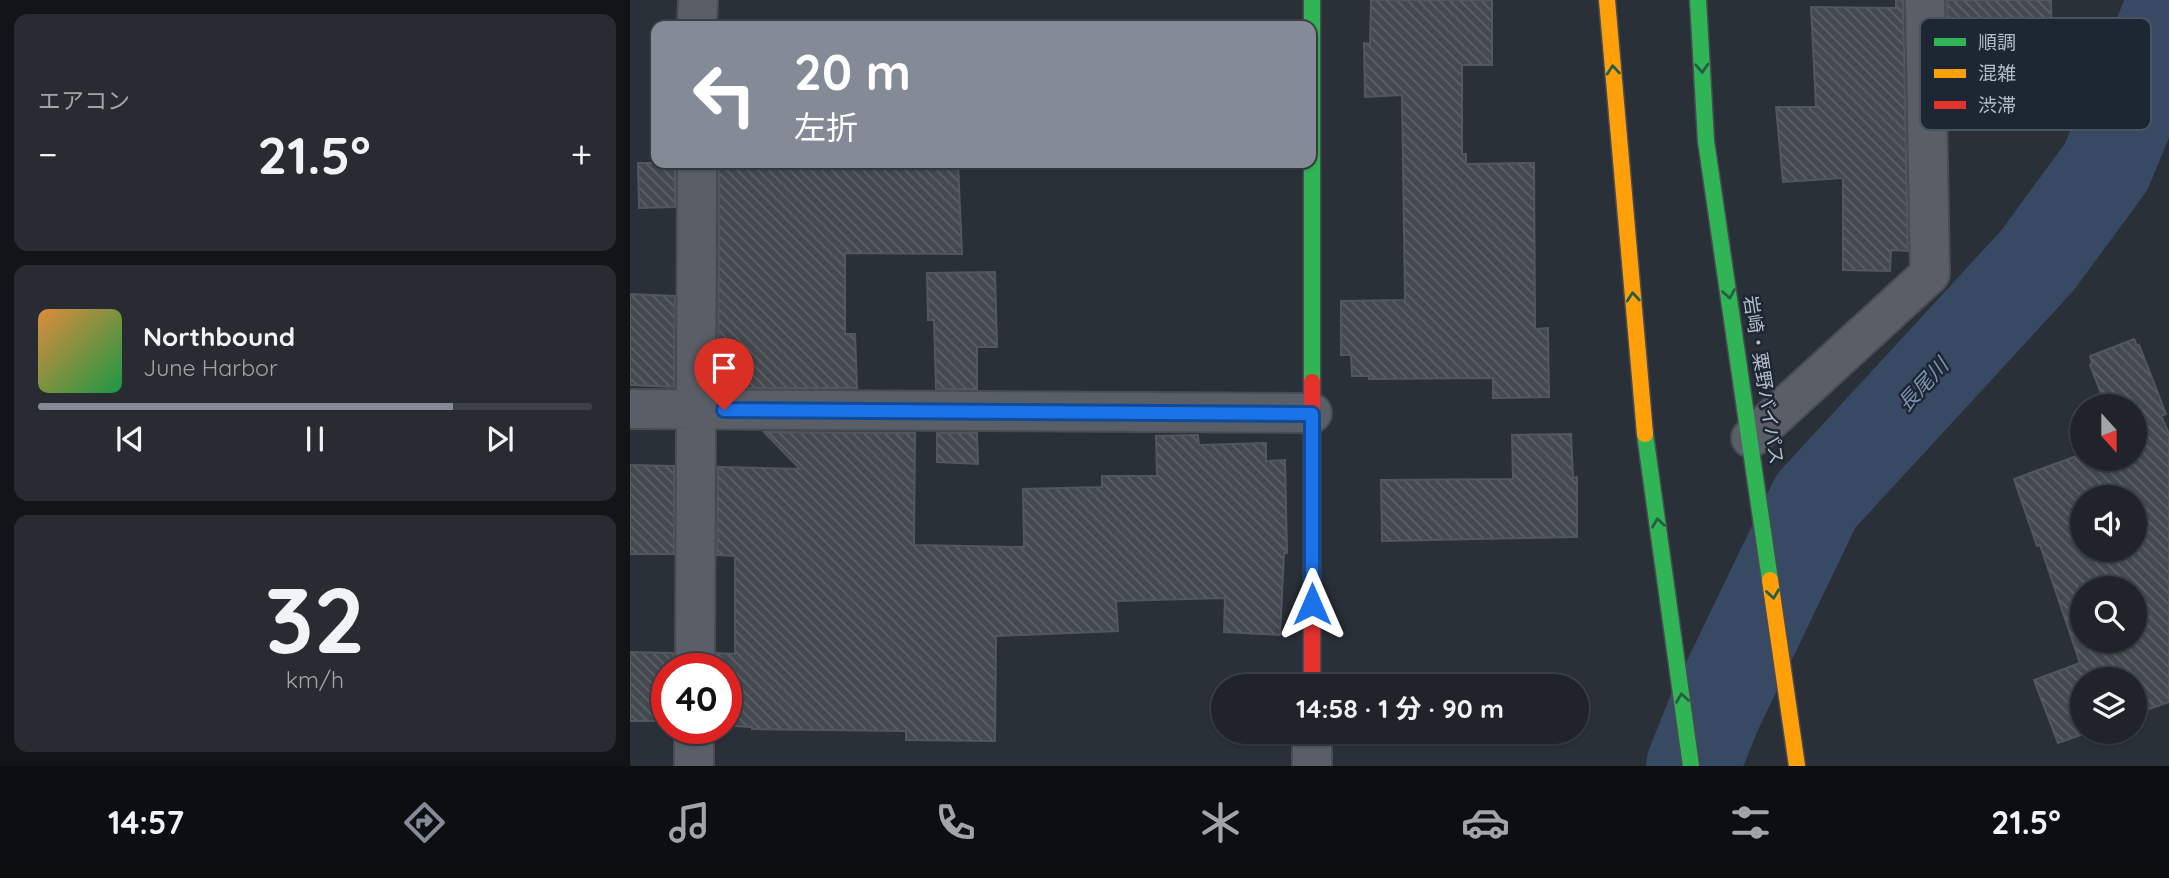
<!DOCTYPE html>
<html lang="ja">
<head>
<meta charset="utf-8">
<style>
	body { margin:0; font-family:Quicksand,"Noto Sans JP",sans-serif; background:#282c32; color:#f1f3f6; height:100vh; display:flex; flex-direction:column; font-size:26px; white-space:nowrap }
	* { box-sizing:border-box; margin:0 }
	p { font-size:23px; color:#a2a4a8 }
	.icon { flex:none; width:38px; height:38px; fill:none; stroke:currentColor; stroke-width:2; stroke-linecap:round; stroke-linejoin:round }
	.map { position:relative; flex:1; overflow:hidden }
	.sheet { display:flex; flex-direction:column; gap:14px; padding:14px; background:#121417; width:630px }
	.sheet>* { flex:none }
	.hud { position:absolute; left:21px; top:21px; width:665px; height:147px; border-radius:14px; box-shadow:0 2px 5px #0004,0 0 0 2px #3d4147; background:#848b96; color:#fff; overflow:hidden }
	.needle { width:46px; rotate:159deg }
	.controls { position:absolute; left:1440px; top:394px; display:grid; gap:14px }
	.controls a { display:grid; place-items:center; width:77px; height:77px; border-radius:50%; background:#20242a; box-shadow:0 2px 5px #0004,0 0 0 2px #3d4147; font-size:35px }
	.speed { position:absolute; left:21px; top:653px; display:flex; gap:14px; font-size:35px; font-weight:700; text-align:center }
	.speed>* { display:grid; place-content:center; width:91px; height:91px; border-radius:50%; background:#20242a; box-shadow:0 2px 5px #0004,0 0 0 2px #3d4147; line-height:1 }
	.speed .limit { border:10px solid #d22; background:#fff; color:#111 }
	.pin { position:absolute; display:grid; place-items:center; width:60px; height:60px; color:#fff; margin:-72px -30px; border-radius:50% 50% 50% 0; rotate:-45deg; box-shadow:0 0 7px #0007 }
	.pin .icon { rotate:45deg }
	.me { position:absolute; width:77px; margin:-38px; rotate:0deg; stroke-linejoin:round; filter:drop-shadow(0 0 5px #0008) }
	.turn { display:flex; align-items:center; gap:24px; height:147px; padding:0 28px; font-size:32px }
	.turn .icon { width:91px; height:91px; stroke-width:2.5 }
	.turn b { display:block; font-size:49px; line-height:60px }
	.big { font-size:52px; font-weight:700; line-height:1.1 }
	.sheet .tile { flex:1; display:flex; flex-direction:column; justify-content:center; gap:10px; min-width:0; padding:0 24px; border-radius:14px; background:#282c32 }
	.sheet .dial { align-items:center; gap:0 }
	.dial b { font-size:91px; line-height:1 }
	.song { display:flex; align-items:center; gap:21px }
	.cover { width:84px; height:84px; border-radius:10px; background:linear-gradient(135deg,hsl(30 70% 55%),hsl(140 70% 35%)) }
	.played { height:7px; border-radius:4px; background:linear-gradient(90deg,#848b96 75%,#3d4147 75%) }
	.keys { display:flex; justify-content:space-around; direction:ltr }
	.heat { display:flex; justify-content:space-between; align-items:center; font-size:38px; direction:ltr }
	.trip { position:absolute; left:581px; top:674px; width:378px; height:70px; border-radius:35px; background:#20242a; box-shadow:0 2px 5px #0004,0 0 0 2px #3d4147; font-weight:700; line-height:70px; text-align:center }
	.tabs { display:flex; height:112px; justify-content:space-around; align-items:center; background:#0d0e11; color:#a2a4a8 }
	.tabs .icon { width:49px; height:49px }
	.tabs .selected { color:#848b96 }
	.tabs b { font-size:32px; color:#f1f3f6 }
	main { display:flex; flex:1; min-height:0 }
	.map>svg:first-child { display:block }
</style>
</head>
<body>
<main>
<section class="sheet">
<div class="tile"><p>エアコン</p>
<div class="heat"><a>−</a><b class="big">21.5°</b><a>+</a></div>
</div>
<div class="tile">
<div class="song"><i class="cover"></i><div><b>Northbound</b><p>June Harbor</p></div></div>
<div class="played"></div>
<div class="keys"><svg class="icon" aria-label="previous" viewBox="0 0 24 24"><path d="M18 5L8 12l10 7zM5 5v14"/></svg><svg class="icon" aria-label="pause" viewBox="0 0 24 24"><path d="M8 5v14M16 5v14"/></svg><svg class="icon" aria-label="next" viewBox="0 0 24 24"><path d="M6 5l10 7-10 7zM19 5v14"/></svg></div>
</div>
<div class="tile dial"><b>32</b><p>km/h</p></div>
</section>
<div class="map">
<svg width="1539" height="766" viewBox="0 0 1539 766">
	<defs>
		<pattern id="building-back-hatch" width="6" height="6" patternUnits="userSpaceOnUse" patternTransform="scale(1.75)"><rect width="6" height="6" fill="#444950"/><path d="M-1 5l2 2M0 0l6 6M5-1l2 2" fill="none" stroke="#5d6168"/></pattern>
	</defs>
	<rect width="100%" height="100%" fill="#2a3038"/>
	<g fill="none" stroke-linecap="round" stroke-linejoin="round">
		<path stroke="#384963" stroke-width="94" d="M 1063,766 L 1084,713 L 1186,501 L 1407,261 L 1476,167 L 1539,15"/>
	</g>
	<path fill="url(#building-back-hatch)" stroke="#52575f" stroke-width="2" fill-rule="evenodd" d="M 741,0 L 862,0 L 862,65 L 832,65 L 832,154 L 836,154 L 836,164 L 904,163 L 905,329 L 918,328 L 919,397 L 863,398 L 863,378 L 739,379 L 739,376 L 722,376 L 721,355 L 711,355 L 711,301 L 775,300 L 772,95 L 735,97 L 734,43 L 740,44 Z
		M 1266,0 L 1273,0 L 1278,251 L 1261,250 L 1260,271 L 1213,270 L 1213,178 L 1153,182 L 1146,107 L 1186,107 L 1181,7 L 1266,8 Z
		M 1317,0 L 1421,0 L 1423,95 L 1319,99 Z
		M 8,163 L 45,163 L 45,207 L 9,208 Z
		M 89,163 L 328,163 L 332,254 L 215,253 L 215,334 L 225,334 L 227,388 L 88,388 Z
		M 365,272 L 367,347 L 347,347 L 347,389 L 306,389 L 304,320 L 298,320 L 297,273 Z
		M 0,294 L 45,296 L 44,387 L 0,385 Z
		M 1504,339 L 1507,346 L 1509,345 L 1536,414 L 1531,416 L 1539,433 L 1539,702 L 1505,714 L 1505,679 L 1452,679 L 1452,732 L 1459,732 L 1428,743 L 1404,680 L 1450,663 L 1410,545 L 1407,546 L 1384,479 L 1452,454 L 1452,458 L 1505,458 L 1505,406 L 1476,406 L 1460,365 L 1462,364 L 1460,356 ZM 1452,497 L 1505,497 L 1505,550 L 1452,550 ZM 1452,588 L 1505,588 L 1505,640 L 1452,640 Z
		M 134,432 L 285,433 L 284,545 L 394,547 L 393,489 L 472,487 L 472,476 L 527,476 L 526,436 L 568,435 L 569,445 L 636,443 L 636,461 L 655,460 L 657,553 L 654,553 L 650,635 L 594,632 L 595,598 L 486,601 L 488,631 L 366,636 L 365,741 L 276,740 L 276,731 L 122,729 L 122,727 L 105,726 L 104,721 L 96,721 L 96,668 L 87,668 L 87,653 L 105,654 L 105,556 L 87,555 L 88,467 L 170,469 Z
		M 307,433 L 347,433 L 348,464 L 307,462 Z
		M 941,434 L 943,478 L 947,477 L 947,537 L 752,541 L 751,480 L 883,479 L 882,435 Z
		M 0,465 L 44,466 L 44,554 L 0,554 Z
		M 0,652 L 43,653 L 43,668 L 37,668 L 37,721 L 0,721 Z"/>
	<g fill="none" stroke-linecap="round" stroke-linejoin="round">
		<g stroke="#484c53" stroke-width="42">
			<path id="street" d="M 67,26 L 68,0
				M 0,409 L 682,413
				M 1121,438 L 1300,274 L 1295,0
				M 65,668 L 67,163
				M 64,766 L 64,728
				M 682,766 L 682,732"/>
		</g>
		<g stroke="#484c53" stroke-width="19">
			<path id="fast" d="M 682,0 L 682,382
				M 1068,0 L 1076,141 L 1140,580
				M 1015,434 L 1061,766"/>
		</g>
		<g stroke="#484c53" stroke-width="19">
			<path id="slow" d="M 977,0 L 1015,434
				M 1140,580 L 1167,766"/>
		</g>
		<g stroke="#484c53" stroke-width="19">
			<path id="jam" d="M 682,382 L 682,686"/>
		</g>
		<use href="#street" stroke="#5a5e66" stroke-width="38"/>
		<use href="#fast" stroke="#30b455" stroke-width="16"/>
		<use href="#slow" stroke="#ff9f0a" stroke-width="16"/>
		<use href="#jam" stroke="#e5322d" stroke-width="16"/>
	</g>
	<defs><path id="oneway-chevron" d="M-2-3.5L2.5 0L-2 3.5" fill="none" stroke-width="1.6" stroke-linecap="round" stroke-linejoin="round" transform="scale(1.75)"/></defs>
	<g stroke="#255f41">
		<use href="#oneway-chevron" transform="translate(1072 68) rotate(87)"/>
		<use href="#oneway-chevron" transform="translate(983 70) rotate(-95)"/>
		<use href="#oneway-chevron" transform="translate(1099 294) rotate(81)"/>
		<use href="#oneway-chevron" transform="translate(1003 297) rotate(-95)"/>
		<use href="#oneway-chevron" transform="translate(1028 523) rotate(-98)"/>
		<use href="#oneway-chevron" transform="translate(1143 594) rotate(82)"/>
		<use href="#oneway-chevron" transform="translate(1052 698) rotate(-98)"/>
	</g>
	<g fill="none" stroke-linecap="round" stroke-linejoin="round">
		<g stroke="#114b97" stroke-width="18">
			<path id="route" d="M 94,410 L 682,414 L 682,604"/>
		</g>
		<use href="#route" stroke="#1a73e8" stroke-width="12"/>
	</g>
	<g text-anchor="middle" stroke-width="5" stroke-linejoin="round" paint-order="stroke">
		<g font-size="19" fill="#b4bcc9" stroke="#1d2633">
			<text transform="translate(1134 380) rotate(81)" y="7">岩崎・粟野バイパス</text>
		</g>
		<g font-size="21" font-style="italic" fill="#7c92b1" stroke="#1d2633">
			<text transform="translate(1293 385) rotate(-47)" y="7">長尾川</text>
		</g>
	</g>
	<rect x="1290" y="18" width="231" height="112" rx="10" fill="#1d2633" stroke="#4a5360" stroke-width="2"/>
	<rect x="1304" y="38" width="32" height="8" fill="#30b455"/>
	<rect x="1304" y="69" width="32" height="9" fill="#ff9f0a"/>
	<rect x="1304" y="101" width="32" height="8" fill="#e5322d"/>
	<g font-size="19" fill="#b4bcc9">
		<text x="1348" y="49">順調</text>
		<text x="1348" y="80">混雑</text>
		<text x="1348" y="112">渋滞</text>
	</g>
</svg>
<div class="controls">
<a><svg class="needle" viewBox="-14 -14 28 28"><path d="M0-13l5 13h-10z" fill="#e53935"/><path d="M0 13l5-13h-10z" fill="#a2a4a8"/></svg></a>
<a><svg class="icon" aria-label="sound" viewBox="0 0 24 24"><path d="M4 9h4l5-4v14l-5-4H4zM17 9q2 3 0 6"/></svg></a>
<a><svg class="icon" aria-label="search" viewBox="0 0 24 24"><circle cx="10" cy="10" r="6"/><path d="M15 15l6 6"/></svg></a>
<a><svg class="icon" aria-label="layers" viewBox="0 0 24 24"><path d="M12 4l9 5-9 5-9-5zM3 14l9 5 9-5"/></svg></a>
</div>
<div class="speed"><div class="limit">40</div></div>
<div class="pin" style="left:94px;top:410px;background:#d93025"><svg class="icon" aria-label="arrive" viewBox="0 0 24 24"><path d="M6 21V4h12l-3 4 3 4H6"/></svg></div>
<svg class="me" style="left:682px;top:604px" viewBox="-20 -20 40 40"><path d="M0-17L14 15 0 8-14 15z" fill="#1a73e8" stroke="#fff" stroke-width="4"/></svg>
<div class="trip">14:58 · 1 分 · 90 m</div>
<div class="hud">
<div class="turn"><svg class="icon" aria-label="left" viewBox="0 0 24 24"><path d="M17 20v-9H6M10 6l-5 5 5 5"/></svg><div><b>20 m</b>左折</div></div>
</div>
</div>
</main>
<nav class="tabs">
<b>14:57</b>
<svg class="icon selected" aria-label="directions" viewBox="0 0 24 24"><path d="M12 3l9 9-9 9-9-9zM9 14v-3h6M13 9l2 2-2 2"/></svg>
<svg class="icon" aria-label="music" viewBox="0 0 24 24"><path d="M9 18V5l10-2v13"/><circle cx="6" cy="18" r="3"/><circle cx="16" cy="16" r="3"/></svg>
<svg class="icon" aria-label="phone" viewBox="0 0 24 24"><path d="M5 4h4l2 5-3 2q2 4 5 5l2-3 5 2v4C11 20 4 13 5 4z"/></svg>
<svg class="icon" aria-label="climate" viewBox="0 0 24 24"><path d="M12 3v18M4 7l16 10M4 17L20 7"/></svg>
<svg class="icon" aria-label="car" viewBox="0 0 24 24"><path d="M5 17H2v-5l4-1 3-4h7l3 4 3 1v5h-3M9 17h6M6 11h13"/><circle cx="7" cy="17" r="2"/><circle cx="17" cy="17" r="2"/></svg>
<svg class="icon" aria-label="filters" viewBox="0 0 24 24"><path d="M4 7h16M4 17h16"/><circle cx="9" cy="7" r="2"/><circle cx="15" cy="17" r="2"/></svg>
<b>21.5°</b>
</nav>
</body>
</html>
